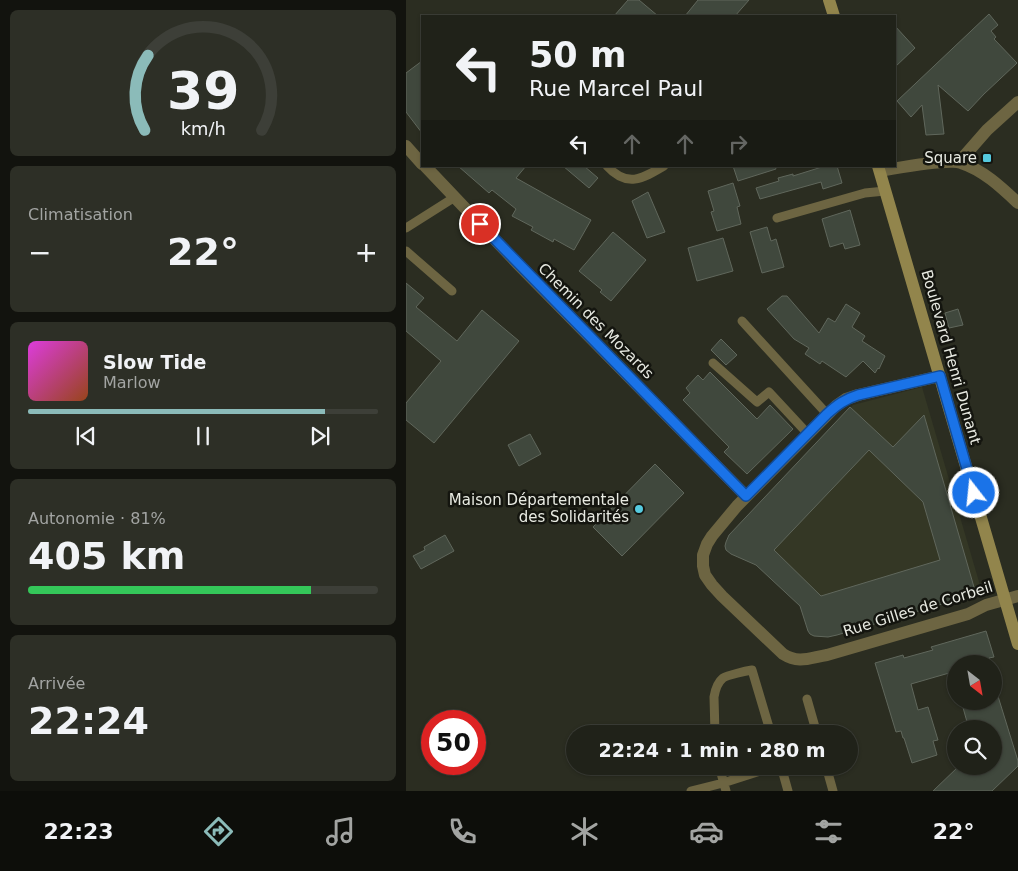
<!DOCTYPE html>
<html lang="fr">
<head>
<meta charset="utf-8">
<style>
	body { margin:0; font-family:"DejaVu Sans",sans-serif; background:#2d2f26; color:#f1f3f6; height:100vh; display:flex; flex-direction:column; font-size:19px; white-space:nowrap }
	* { box-sizing:border-box; margin:0 }
	p { font-size:16px; color:#a2a4a2 }
	.icon { flex:none; width:28px; height:28px; fill:none; stroke:currentColor; stroke-width:2; stroke-linecap:round; stroke-linejoin:round }
	.map { position:relative; flex:1; overflow:hidden }
	.sheet { display:flex; flex-direction:column; gap:10px; padding:10px; background:#12130e; width:406px }
	.sheet>* { flex:none }
	.hud { position:absolute; left:15px; top:15px; width:475px; height:152px; border-radius:0px; box-shadow:0 1px 4px #0004,0 0 0 1px #3d3f38; background:#202219; color:#f1f3f6; overflow:hidden }
	.needle { width:32px; rotate:149deg }
	.controls { position:absolute; left:541px; top:655px; display:grid; gap:10px }
	.controls a { display:grid; place-items:center; width:55px; height:55px; border-radius:50%; background:#202219; box-shadow:0 1px 4px #0004,0 0 0 1px #3d3f38; font-size:25px }
	.speed { position:absolute; left:15px; top:710px; display:flex; gap:10px; font-size:25px; font-weight:700; text-align:center }
	.speed>* { display:grid; place-content:center; width:65px; height:65px; border-radius:50%; background:#202219; box-shadow:0 1px 4px #0004,0 0 0 1px #3d3f38; line-height:1 }
	.speed .limit { border:8px solid #d22; background:#fff; color:#111 }
	.pin { position:absolute; display:grid; place-items:center; width:42px; height:42px; color:#fff; margin:-21px; border:2px solid #fff; border-radius:50%; box-shadow:0 1px 5px #0007 }
	.me { position:absolute; width:55px; margin:-28px; rotate:344deg; stroke-linejoin:round; filter:drop-shadow(0 0 4px #0008) }
	.turn { display:flex; align-items:center; gap:18px; height:105px; padding:0 25px; font-size:22px }
	.turn .icon { width:65px; height:65px; stroke-width:2.5 }
	.turn b { display:block; font-size:35px; line-height:42px }
	.lanes { display:flex; align-items:center; height:48px; padding:0 25px; background:#0003; justify-content:center; gap:25px; direction:ltr }
	.lanes .off { opacity:.35 }
	.big { font-size:38px; font-weight:800; line-height:1.1 }
	.sheet .tile { flex:1; display:flex; flex-direction:column; justify-content:center; gap:8px; min-width:0; padding:0 18px; border-radius:8px; background:#2d2f26 }
	.sheet .dial { align-items:center; gap:0 }
	.dial svg { height:130px; overflow:visible; fill:none; stroke:#3d3f38; stroke-width:7; stroke-linecap:round; text-anchor:middle }
	.dial text { fill:#f1f3f6; stroke:none }
	.song { display:flex; align-items:center; gap:15px }
	.cover { width:60px; height:60px; border-radius:8px; background:linear-gradient(135deg,hsl(300 70% 55%),hsl(20 70% 35%)) }
	.played { height:5px; border-radius:2px; background:linear-gradient(90deg,#8bbbb9 85%,#3d3f38 85%) }
	.keys { display:flex; justify-content:space-around; direction:ltr }
	.heat { display:flex; justify-content:space-between; align-items:center; font-size:28px; direction:ltr }
	.charge { height:8px; border-radius:4px; background:linear-gradient(90deg,#34c759 81%,#3d3f38 0) }
	.trip { position:absolute; left:160px; top:725px; width:292px; height:50px; border-radius:25px; background:#202219; box-shadow:0 1px 4px #0004,0 0 0 1px #3d3f38; font-weight:800; line-height:50px; text-align:center }
	.dock { display:flex; height:80px; justify-content:space-around; align-items:center; background:#0d0e0a; color:#a2a4a2 }
	.dock .icon { width:35px; height:35px }
	.dock .selected { color:#8bbbb9 }
	.dock b { font-size:22px; color:#f1f3f6 }
	main { display:flex; flex:1; min-height:0 }
	.map>svg:first-child { display:block }
</style>
</head>
<body>
<main>
<section class="sheet">
<div class="tile dial"><svg viewBox="0 0 100 80">
<path d="M14 69A42 42 0 1 1 86 69"/>
<path d="M14 69A42 42 0 0 1 16 23" stroke="#8bbbb9"/>
<text x="50" y="56" font-size="32" font-weight="700">39</text>
<text x="50" y="72" font-size="11">km/h</text>
</svg></div>
<div class="tile"><p>Climatisation</p>
<div class="heat"><a>−</a><b class="big">22°</b><a>+</a></div>
</div>
<div class="tile">
<div class="song"><i class="cover"></i><div><b>Slow Tide</b><p>Marlow</p></div></div>
<div class="played"></div>
<div class="keys"><svg class="icon" aria-label="previous" viewBox="0 0 24 24"><path d="M18 5L8 12l10 7zM5 5v14"/></svg><svg class="icon" aria-label="pause" viewBox="0 0 24 24"><path d="M8 5v14M16 5v14"/></svg><svg class="icon" aria-label="next" viewBox="0 0 24 24"><path d="M6 5l10 7-10 7zM19 5v14"/></svg></div>
</div>
<div class="tile"><p>Autonomie · 81%</p><b class="big">405 km</b><div class="charge"></div></div>
<div class="tile"><p>Arrivée</p><b class="big">22:24</b></div>
</section>
<div class="map">
<svg width="612" height="791" viewBox="0 0 612 791">
	<rect width="100%" height="100%" fill="#2b2d21"/>
	<path fill="#343725" d="M 516,387 L 576,592 L 431,635 L 422,637 L 406,636 L 402,631 L 393,601 L 350,565 L 325,554 L 320,550 L 319,546 L 320,542 L 323,535 L 447,405 Z"/>
	<path fill="#40483d" stroke="#60675c" fill-rule="evenodd" d="M 222,0 L 233,0 L 252,16 L 208,16 Z
		M 292,0 L 343,0 L 329,16 L 279,16 Z
		M 583,14 L 592,25 L 585,31 L 590,37 L 588,39 L 611,63 L 578,94 L 562,111 L 532,85 L 538,134 L 520,135 L 516,105 L 505,117 L 491,101 Z
		M 489,26 L 509,48 L 489,67 Z
		M 16,61 L 16,133 L 0,112 L 0,73 Z
		M 52,166 L 120,166 L 110,178 L 185,220 L 168,250 L 148,239 L 147,242 L 125,230 L 127,227 L 106,216 L 110,209 L 86,190 L 83,193 Z
		M 157,166 L 178,166 L 192,178 L 183,188 Z
		M 327,166 L 369,166 L 370,169 L 332,181 Z
		M 419,166 L 431,166 L 436,183 L 417,189 L 415,182 L 354,199 L 350,188 L 373,181 L 372,178 L 387,174 L 387,176 Z
		M 327,183 L 334,206 L 331,207 L 335,224 L 311,231 L 305,212 L 308,211 L 302,191 Z
		M 242,192 L 259,232 L 241,238 L 226,201 Z
		M 444,210 L 454,245 L 439,249 L 437,243 L 424,247 L 416,219 Z
		M 361,227 L 365,241 L 370,239 L 378,267 L 356,273 L 344,232 Z
		M 207,232 L 240,260 L 205,301 L 194,292 L 196,290 L 173,271 Z
		M 317,238 L 327,271 L 291,281 L 282,248 Z
		M 0,283 L 18,298 L 10,307 L 51,341 L 76,310 L 113,341 L 28,443 L 0,420 L 0,403 L 35,361 L 0,331 Z
		M 376,296 L 381,296 L 413,333 L 422,318 L 429,322 L 440,304 L 454,313 L 446,327 L 459,336 L 456,341 L 479,356 L 473,369 L 472,368 L 469,373 L 457,361 L 440,377 L 416,361 L 414,364 L 399,354 L 403,348 L 388,339 L 361,309 Z
		M 552,309 L 557,325 L 543,328 L 539,313 Z
		M 315,339 L 331,355 L 320,365 L 305,350 Z
		M 304,372 L 351,419 L 364,405 L 387,429 L 341,474 L 318,452 L 323,447 L 277,400 L 284,393 L 280,388 L 292,375 L 297,380 Z
		M 444,407 L 487,447 L 518,415 L 570,594 L 431,635 L 422,637 L 408,636 L 404,634 L 402,631 L 394,606 L 350,565 L 325,554 L 320,550 L 319,546 L 320,542 L 323,535 ZM 463,450 L 517,502 L 534,560 L 415,596 L 368,550 Z
		M 124,434 L 135,454 L 113,466 L 102,445 Z
		M 249,464 L 278,493 L 216,556 L 187,527 Z
		M 39,535 L 48,551 L 15,569 L 7,556 L 19,550 L 18,547 Z
		M 580,631 L 588,657 L 583,658 L 585,664 L 550,664 L 550,671 L 505,684 L 512,710 L 522,707 L 532,740 L 527,741 L 531,755 L 506,763 L 498,738 L 497,738 L 495,731 L 490,732 L 469,663 L 497,655 L 498,658 L 527,650 L 525,647 Z
		M 588,693 L 591,693 L 612,761 L 612,766 L 586,791 L 527,791 L 553,766 L 588,766 L 588,729 L 563,729 L 556,704 L 566,701 L 588,701 Z"/>
	<g fill="none" stroke-linecap="round" stroke-linejoin="round">
		<path stroke="#6d6542" stroke-width="9" d="M 201,166 C 221,188 236,179 258,166
			M 371,218 L 459,193 L 479,191
			M 0,228 L 49,197
			M 0,251 L 46,291
			M 336,321 L 421,414
			M 307,363 L 351,402 L 363,392 L 402,434
			M 401,699 L 411,734
			M 309,734 L 308,697 C 309,691 312,682 317,678 C 322,675 340,671 346,670 L 365,734
			M 313,766 L 320,791
			M 375,766 L 382,791
			M 420,766 L 427,791
			M 285,791 L 317,783 L 370,766"/>
		<path stroke="#6d6542" stroke-width="12" d="M 0,146 L 16,164
			M 553,162 L 581,130 L 612,102
			M 19,166 L 112,264 L 340,496
			M 474,171 C 496,167 517,163 540,162 C 545,162 550,161 555,163 C 577,170 595,187 612,203
			M 534,376 L 452,395 L 440,399 L 430,406 L 331,506 L 306,536 L 301,544 L 297,555 L 297,566 L 299,575 L 306,585 L 316,596 L 377,654 C 393,664 403,658 421,655 L 562,614 L 580,605 L 612,596"/>
		<path stroke="#92854c" stroke-width="12" d="M 423,0 L 428,16
			M 472,166 L 612,644"/>
	</g>
	<g fill="none" stroke-linecap="round" stroke-linejoin="round">
		<g stroke="#114b97" stroke-width="12">
			<path id="route" d="M 74,224 L 340,496 L 421,414 C 431,405 439,399 452,395 L 534,376 L 568,493"/>
		</g>
		<use href="#route" stroke="#1a73e8" stroke-width="9"/>
	</g>
	<g fill="#55cadf" stroke="#14150f" stroke-width="2">
		<rect x="576" y="153" width="10" height="10" rx="2.5"/>
		<circle cx="233" cy="509" r="5"/>
	</g>
	<g text-anchor="middle" stroke-width="5" stroke-linejoin="round" paint-order="stroke">
		<g font-size="15" fill="#e8eae2" stroke="#14150f" text-anchor="end">
			<text x="571" y="163">Square</text>
			<text x="223" y="505">Maison Départementale<tspan x="223" dy="17">des Solidarités</tspan></text>
		</g>
		<g font-size="15" fill="#e8eae2" stroke="#14150f">
			<text transform="translate(190 321) rotate(45)" y="5">Chemin des Mozards</text>
			<text transform="translate(545 357) rotate(74)" y="5">Boulevard Henri Dunant</text>
			<text transform="translate(512 609) rotate(-17)" y="5">Rue Gilles de Corbeil</text>
		</g>
	</g>
</svg>
<div class="controls">
<a><svg class="needle" viewBox="-14 -14 28 28"><path d="M0-13l5 13h-10z" fill="#e53935"/><path d="M0 13l5-13h-10z" fill="#a2a4a2"/></svg></a>
<a><svg class="icon" aria-label="search" viewBox="0 0 24 24"><circle cx="10" cy="10" r="6"/><path d="M15 15l6 6"/></svg></a>
</div>
<div class="speed"><div class="limit">50</div></div>
<div class="pin" style="left:74px;top:224px;background:#d93025"><svg class="icon" aria-label="arrive" viewBox="0 0 24 24"><path d="M6 21V4h12l-3 4 3 4H6"/></svg></div>
<svg class="me" style="left:568px;top:493px" viewBox="-20 -20 40 40"><circle r="17" fill="#1a73e8" stroke="#fff" stroke-width="3"/><path d="M0-11L8 9 0 5-8 9z" fill="#fff"/></svg>
<div class="trip">22:24 · 1 min · 280 m</div>
<div class="hud">
<div class="turn"><svg class="icon" aria-label="left" viewBox="0 0 24 24"><path d="M17 20v-9H6M10 6l-5 5 5 5"/></svg><div><b>50 m</b>Rue Marcel Paul</div></div>
<div class="lanes"><svg class="icon" aria-label="left" viewBox="0 0 24 24"><path d="M17 20v-9H6M10 6l-5 5 5 5"/></svg><svg class="icon off" aria-label="ahead" viewBox="0 0 24 24"><path d="M12 20V5M6 11l6-6 6 6"/></svg><svg class="icon off" aria-label="ahead" viewBox="0 0 24 24"><path d="M12 20V5M6 11l6-6 6 6"/></svg><svg class="icon off" aria-label="right" viewBox="0 0 24 24"><path d="M7 20v-9h11M14 6l5 5-5 5"/></svg></div>
</div>
</div>
</main>
<nav class="dock">
<b>22:23</b>
<svg class="icon selected" aria-label="directions" viewBox="0 0 24 24"><path d="M12 3l9 9-9 9-9-9zM9 14v-3h6M13 9l2 2-2 2"/></svg>
<svg class="icon" aria-label="music" viewBox="0 0 24 24"><path d="M9 18V5l10-2v13"/><circle cx="6" cy="18" r="3"/><circle cx="16" cy="16" r="3"/></svg>
<svg class="icon" aria-label="phone" viewBox="0 0 24 24"><path d="M5 4h4l2 5-3 2q2 4 5 5l2-3 5 2v4C11 20 4 13 5 4z"/></svg>
<svg class="icon" aria-label="climate" viewBox="0 0 24 24"><path d="M12 3v18M4 7l16 10M4 17L20 7"/></svg>
<svg class="icon" aria-label="car" viewBox="0 0 24 24"><path d="M5 17H2v-5l4-1 3-4h7l3 4 3 1v5h-3M9 17h6M6 11h13"/><circle cx="7" cy="17" r="2"/><circle cx="17" cy="17" r="2"/></svg>
<svg class="icon" aria-label="filters" viewBox="0 0 24 24"><path d="M4 7h16M4 17h16"/><circle cx="9" cy="7" r="2"/><circle cx="15" cy="17" r="2"/></svg>
<b>22°</b>
</nav>
</body>
</html>
